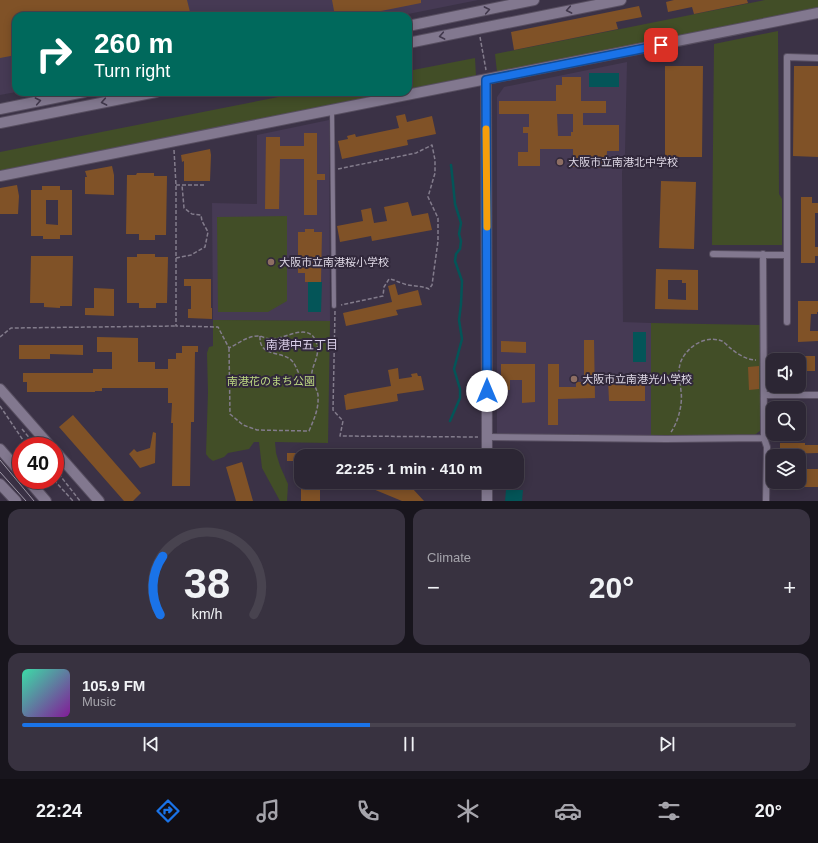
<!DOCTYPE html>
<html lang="en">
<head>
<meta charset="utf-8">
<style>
	body { margin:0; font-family:Arial,"Noto Sans JP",sans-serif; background:#383240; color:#f1f3f6; height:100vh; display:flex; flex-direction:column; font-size:15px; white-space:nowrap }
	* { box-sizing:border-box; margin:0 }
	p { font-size:13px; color:#a6a5ac }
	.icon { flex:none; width:22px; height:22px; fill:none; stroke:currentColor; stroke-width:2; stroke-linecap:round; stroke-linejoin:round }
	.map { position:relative; height:501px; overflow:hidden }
	.sheet { display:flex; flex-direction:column; gap:8px; padding:8px; background:#18151d; flex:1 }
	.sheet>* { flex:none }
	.top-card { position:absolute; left:12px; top:12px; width:400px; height:84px; border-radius:12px; box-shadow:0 2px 10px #0003,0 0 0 1px #48434f; background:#00695c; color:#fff; overflow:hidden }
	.controls { position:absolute; left:766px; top:353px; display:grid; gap:8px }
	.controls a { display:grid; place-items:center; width:40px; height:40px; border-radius:8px; background:#2c2634; box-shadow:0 2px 10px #0003,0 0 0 1px #48434f; font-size:20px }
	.speed { position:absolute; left:12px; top:437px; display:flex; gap:8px; font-size:20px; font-weight:700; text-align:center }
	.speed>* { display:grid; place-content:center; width:52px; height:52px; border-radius:50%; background:#2c2634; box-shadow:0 2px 10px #0003,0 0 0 1px #48434f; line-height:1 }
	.speed .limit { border:6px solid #d22; background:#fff; color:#111 }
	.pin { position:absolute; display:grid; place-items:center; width:34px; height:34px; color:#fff; margin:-17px; border-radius:8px; box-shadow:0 2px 6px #0006 }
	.me { position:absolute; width:44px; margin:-22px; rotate:0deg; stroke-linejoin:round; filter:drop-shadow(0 0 3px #0008) }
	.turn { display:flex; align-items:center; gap:14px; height:84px; padding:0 16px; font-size:18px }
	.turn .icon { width:52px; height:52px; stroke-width:2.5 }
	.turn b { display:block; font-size:28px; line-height:34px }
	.big { font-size:30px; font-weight:800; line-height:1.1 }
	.sheet .widget { flex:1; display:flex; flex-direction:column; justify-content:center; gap:6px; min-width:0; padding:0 14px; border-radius:12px; background:#383240 }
	.sheet .dial { align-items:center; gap:0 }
	.dial svg { height:104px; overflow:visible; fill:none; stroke:#48434f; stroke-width:7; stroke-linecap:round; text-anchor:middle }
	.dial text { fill:#f1f3f6; stroke:none }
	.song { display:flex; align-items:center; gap:12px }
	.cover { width:48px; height:48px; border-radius:6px; background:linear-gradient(135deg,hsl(160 70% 55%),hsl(290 70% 35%)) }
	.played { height:4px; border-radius:2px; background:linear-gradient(90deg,#1a73e8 45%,#48434f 45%) }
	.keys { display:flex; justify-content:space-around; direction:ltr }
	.heat { display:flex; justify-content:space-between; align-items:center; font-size:22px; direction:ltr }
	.sheet .tiles { flex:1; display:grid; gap:8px; grid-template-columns:1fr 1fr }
	.widget:last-child { grid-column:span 2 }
	.trip { position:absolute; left:294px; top:449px; width:230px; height:40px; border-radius:12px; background:#2c2634; box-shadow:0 2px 10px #0003,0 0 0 1px #48434f; font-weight:800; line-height:40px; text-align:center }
	.tabs { display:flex; height:64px; justify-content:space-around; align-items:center; background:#120f15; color:#a6a5ac }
	.tabs .icon { width:28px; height:28px }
	.tabs .selected { color:#1a73e8 }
	.tabs b { font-size:18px; color:#f1f3f6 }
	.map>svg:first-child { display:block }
</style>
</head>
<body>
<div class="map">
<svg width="818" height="501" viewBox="0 0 818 501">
	<rect width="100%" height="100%" fill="#3b3246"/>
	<path fill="#463a54" d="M 0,0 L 478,0 L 398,16 L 16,16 L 16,92 L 0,95 Z
		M 627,62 L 625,153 L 622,172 L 623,322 L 651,323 L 651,436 L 497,434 L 497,97 L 504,87 Z
		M 329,120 L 330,321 L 213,320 L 212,203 L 257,204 L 257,135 Z"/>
	<path fill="#424e27" d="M 765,0 L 818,0 L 818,9 L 497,72 L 495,54 Z
		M 778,31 L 779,194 L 782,199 L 782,245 L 712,245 L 714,44 Z
		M 475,58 L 476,76 L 408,90 L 408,71 Z
		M 304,92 L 398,92 L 0,171 L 0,152 Z
		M 287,216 L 287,301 L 268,312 L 218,312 L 217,217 Z
		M 213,320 L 330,321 L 328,443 L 275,442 L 276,453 L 280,466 L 288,484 L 287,501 L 280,501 L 262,468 L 259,442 L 254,442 L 249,449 L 228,453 L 224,457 L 213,461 L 209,458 L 206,454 L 208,392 L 207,353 L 209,347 L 213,346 Z
		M 651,323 L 760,325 L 761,430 L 752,437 L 651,436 Z"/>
	<path fill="#045558" d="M 589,73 L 619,73 L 619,87 L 589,87 Z
		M 308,282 L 322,282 L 321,312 L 308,312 Z
		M 633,332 L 646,332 L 646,362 L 633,362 Z
		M 506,490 L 523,490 L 522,501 L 505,501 Z"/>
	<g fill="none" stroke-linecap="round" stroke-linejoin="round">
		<path stroke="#045558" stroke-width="2.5" d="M 450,421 L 460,398 L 460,389 L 454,369 L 462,339 L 459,320 L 461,304 L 462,281 L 455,261 L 456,254 L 460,249 L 461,241 L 459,234 L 461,223 L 455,204 L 453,183 L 451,165"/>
	</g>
	<path fill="#805227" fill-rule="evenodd" d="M 0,0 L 187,0 L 191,16 L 16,16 L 16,55 L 0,58 Z
		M 332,0 L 421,0 L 421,3 L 356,16 L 335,16 Z
		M 674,0 L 747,0 L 748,3 L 694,14 L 692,7 L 668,12 L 666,2 Z
		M 639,6 L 642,17 L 616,22 L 618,29 L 514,50 L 511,32 Z
		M 665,66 L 703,66 L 702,157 L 665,157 Z
		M 794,66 L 818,66 L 818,157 L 793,156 Z
		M 562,77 L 581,77 L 581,101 L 606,101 L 606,113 L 583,113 L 583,125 L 619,125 L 619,151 L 607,151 L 606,168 L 573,167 L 573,149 L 540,149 L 540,166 L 518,166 L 518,152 L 528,152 L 528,133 L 523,133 L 523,127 L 529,127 L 529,114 L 499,114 L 499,101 L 556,101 L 556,85 L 562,85 ZM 557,114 L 573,114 L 573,132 L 571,132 L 571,136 L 558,136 Z
		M 405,114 L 407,122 L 432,116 L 436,134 L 407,140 L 408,145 L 342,159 L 338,141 L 348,139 L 347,136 L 355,134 L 356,137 L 399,128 L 396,116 Z
		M 304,133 L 317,133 L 317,174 L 325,174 L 325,180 L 317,180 L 317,215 L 304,215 L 304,159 L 280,159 L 279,209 L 265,209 L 266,137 L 280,137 L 280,146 L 304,146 Z
		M 210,149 L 211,155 L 210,181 L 184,181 L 184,161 L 182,162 L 181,155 Z
		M 112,166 L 114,175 L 114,195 L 85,194 L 85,177 L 87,177 L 85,171 Z
		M 137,173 L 154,173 L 154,176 L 167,176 L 166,235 L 155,235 L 155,240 L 139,240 L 139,234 L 126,234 L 127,175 L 136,175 Z
		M 661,181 L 696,182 L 694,249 L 659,248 Z
		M 17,185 L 19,196 L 18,214 L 0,214 L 0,188 Z
		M 42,186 L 60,186 L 60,190 L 72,190 L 72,235 L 60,235 L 60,239 L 43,239 L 43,236 L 31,236 L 31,190 L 42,190 ZM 46,200 L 58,200 L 58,225 L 46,224 Z
		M 801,197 L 812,197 L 812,203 L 818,203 L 818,213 L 815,213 L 815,247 L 818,247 L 818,256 L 815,256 L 815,263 L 801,263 Z
		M 408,202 L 412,216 L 428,213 L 432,230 L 372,241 L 371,236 L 340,242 L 337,226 L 363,221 L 361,210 L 371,208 L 374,223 L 387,221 L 384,207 Z
		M 305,229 L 314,229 L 314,232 L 322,232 L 321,282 L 305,282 L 305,273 L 298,273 L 298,232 L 305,232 Z
		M 137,254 L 155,254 L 155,257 L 168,257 L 167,303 L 156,303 L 156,308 L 139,308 L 139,303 L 127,303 L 127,257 L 137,257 Z
		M 31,256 L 73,256 L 72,306 L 60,306 L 60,308 L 44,307 L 44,303 L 30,303 Z
		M 656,269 L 698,270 L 698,310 L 655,309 ZM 668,280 L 682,280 L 682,283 L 686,283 L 686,300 L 668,299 Z
		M 184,279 L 211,279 L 211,308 L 212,308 L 212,319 L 188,318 L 188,309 L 191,309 L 191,286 L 184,286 Z
		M 395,284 L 398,295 L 418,290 L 422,305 L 396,310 L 398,315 L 346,326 L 343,313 L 392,302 L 388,286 Z
		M 94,288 L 114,289 L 114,316 L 85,315 L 85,308 L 94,308 Z
		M 798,301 L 818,301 L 818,312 L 817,312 L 817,314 L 811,314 L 810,331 L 818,331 L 818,341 L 798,342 Z
		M 97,337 L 138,338 L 138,362 L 155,362 L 155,369 L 168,369 L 168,359 L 176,359 L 176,353 L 182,353 L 182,346 L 198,346 L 198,352 L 195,352 L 194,422 L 191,422 L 190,486 L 172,486 L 173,423 L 171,423 L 172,403 L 168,403 L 168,388 L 102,388 L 102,391 L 95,391 L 95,392 L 27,392 L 27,382 L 23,382 L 23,373 L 93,373 L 93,369 L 112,369 L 112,352 L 97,352 Z
		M 584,340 L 594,340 L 595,398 L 558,399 L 558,425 L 548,425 L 548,364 L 559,364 L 559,387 L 576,387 L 576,382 L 584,382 Z
		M 501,341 L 526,342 L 526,353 L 501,352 Z
		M 19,345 L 83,345 L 83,355 L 50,354 L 50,359 L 19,359 Z
		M 802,356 L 815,356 L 815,371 L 799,371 L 799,357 Z
		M 501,364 L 535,364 L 535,402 L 522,403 L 522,380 L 510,380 L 510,390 L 501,390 Z
		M 759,366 L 759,389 L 749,390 L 748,367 Z
		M 398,368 L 399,379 L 412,377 L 411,374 L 417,373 L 418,376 L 421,376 L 424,390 L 397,394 L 398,401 L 346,410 L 344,395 L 347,395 L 346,394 L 391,386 L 388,370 Z
		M 608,379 L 645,379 L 645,401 L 609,401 Z
		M 73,415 L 141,493 L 133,501 L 124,501 L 59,427 Z
		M 153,432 L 156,433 L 155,463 L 140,468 L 129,454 L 134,449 L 137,452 L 150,448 Z
		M 780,443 L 805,443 L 805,445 L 818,445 L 818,453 L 780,454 Z
		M 287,453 L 301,453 L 301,461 L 287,461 Z
		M 242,462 L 253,501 L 236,501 L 226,467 Z
		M 799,469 L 818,469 L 818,487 L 799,487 Z
		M 301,482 L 320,482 L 320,501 L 301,501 Z
		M 377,482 L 398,482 L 413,489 L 424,501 L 402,501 L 373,489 Z"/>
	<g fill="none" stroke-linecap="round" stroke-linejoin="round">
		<g stroke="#574e60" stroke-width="5.5">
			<path id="service" d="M 332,110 L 334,306"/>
		</g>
		<g stroke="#574e60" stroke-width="8">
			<path id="pedestrian" d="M 713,254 L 787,255
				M 763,254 L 764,438 L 767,447 L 766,501
				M 787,322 L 787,57 L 818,58
				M 764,395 L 818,395
				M 487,437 L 666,439 L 764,438"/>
		</g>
		<g stroke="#574e60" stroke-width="12">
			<path id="tertiary" d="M 408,26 L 534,0
				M 408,43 L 621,0
				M 486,80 L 487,456
				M 0,109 L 84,92
				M 0,123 L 156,92
				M 0,176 L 818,13
				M 0,389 L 50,446
				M 0,449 L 21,473
				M 55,451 L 99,501
				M 28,480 L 46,501
				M 487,482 L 487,501
				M 0,484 L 16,501"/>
		</g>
		<path stroke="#837c8c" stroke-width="1.5" stroke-dasharray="4 2" stroke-linecap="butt" d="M 480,37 L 486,70
			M 174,150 L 176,185 L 176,326 L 218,327 L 229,348 C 239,343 249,335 260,336 C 264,337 268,340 272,339 C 286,339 311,320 317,345 C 320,358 310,367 312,378 C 313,384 317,389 318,395 C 319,409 314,419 309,431 L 257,430 L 243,425 L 230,414 L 229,348
			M 338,169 L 416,153 L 432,145 L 435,160 L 435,173 L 428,197 L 438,218 L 438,241 L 432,285 L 429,289 C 420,285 411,287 402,283 C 397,282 394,279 389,279 L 384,287 L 383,296 L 341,305
			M 176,185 L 205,185
			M 176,258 L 191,255 L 205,247 L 208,232 L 202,221 L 201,215 L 192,214 L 184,208 L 182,185
			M 335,311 L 333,410 L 343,421 L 340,436 L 478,437
			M 260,336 C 259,356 278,351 290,359 C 300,367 297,384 315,386
			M 0,337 L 11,328 L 176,326
			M 0,406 L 27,446
			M 22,429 L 36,446
			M 671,432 C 678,422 683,404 681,391 C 680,380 677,372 681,361 C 688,346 705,335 722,341 C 724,342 727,345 729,347 C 736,353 746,360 756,360
			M 55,469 L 80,501
			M 54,480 L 73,501"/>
		<use href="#service" stroke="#82788f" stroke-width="4"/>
		<use href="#pedestrian" stroke="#82788f" stroke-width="6"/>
		<use href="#tertiary" stroke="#82788f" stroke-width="10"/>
		<path stroke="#a19aa9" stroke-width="1" d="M 0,460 L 34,501
			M 0,472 L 26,501"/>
	</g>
	<defs><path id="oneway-chevron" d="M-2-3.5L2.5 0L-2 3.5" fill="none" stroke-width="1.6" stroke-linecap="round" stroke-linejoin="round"/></defs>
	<g stroke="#41384c">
		<use href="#oneway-chevron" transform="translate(487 10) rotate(-11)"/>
		<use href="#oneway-chevron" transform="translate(569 10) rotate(169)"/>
		<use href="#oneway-chevron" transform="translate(442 36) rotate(169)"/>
		<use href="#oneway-chevron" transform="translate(38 101) rotate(-11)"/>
		<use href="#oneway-chevron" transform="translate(104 102) rotate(169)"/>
	</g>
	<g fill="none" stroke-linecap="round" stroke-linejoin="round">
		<g stroke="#114b97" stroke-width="10">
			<path id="route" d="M 487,391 L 486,80 L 661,45"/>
		</g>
		<use href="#route" stroke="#1a73e8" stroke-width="7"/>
		<path stroke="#f59e0b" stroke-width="7" d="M 486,129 L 487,227"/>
	</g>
	<g fill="#8d6e63" stroke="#31283b" stroke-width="1.5">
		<circle cx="560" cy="162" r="4"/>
		<circle cx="271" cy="262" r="4"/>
		<circle cx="574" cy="379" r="4"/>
	</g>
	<g text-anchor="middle" stroke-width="4" stroke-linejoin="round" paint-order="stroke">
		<g font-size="11" fill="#ded8e5" stroke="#31283b" text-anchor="start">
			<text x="568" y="166">大阪市立南港北中学校</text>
			<text x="279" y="266">大阪市立南港桜小学校</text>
			<text x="582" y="383">大阪市立南港光小学校</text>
		</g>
		<g font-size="11" fill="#bdd882" stroke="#31283b">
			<text x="271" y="385">南港花のまち公園</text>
		</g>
		<g font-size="12" fill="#dbd0ea" stroke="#31283b">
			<text x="302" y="349">南港中五丁目</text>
		</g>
	</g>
</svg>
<div class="controls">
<a><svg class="icon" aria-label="sound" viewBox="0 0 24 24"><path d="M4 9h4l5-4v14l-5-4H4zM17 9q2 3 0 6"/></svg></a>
<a><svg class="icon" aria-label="search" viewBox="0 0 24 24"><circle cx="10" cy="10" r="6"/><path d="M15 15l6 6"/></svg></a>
<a><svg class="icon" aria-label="layers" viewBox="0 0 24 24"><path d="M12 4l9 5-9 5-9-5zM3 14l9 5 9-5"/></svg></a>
</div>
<div class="speed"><div class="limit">40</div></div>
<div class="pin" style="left:661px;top:45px;background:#d93025"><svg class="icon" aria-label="arrive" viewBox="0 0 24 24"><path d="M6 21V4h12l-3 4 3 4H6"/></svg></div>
<svg class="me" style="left:487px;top:391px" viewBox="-20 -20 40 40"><circle r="19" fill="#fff"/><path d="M0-13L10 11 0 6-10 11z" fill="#1a73e8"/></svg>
<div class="trip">22:25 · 1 min · 410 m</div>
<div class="top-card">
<div class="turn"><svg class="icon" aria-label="right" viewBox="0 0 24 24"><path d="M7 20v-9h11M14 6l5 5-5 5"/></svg><div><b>260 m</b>Turn right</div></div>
</div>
</div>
<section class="sheet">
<div class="tiles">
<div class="widget dial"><svg viewBox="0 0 100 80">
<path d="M14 69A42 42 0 1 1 86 69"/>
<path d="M14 69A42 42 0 0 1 16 24" stroke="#1a73e8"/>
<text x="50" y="56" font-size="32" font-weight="700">38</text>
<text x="50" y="72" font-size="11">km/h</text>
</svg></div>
<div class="widget"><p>Climate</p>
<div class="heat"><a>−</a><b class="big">20°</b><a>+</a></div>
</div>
<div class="widget">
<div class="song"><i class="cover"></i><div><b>105.9 FM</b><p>Music</p></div></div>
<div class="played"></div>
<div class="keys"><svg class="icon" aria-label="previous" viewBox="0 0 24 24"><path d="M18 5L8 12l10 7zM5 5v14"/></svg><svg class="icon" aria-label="pause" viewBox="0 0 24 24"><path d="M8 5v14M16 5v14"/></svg><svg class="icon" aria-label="next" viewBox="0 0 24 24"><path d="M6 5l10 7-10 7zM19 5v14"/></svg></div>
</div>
</div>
</section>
<nav class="tabs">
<b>22:24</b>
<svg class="icon selected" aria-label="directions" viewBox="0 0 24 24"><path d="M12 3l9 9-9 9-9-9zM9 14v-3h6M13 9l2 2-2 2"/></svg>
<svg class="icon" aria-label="music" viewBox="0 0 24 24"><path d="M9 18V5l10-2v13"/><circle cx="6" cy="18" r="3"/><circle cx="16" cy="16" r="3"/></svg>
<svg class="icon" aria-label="phone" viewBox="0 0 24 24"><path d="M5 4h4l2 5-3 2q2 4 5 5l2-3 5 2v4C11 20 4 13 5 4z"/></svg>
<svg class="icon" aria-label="climate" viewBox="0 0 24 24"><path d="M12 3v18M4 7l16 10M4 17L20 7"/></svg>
<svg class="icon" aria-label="car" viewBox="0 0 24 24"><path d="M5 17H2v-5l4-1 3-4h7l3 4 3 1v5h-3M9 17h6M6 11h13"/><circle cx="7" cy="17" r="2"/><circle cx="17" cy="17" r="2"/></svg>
<svg class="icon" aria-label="filters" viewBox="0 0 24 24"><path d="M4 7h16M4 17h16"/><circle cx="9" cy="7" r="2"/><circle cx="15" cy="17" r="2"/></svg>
<b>20°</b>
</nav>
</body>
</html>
